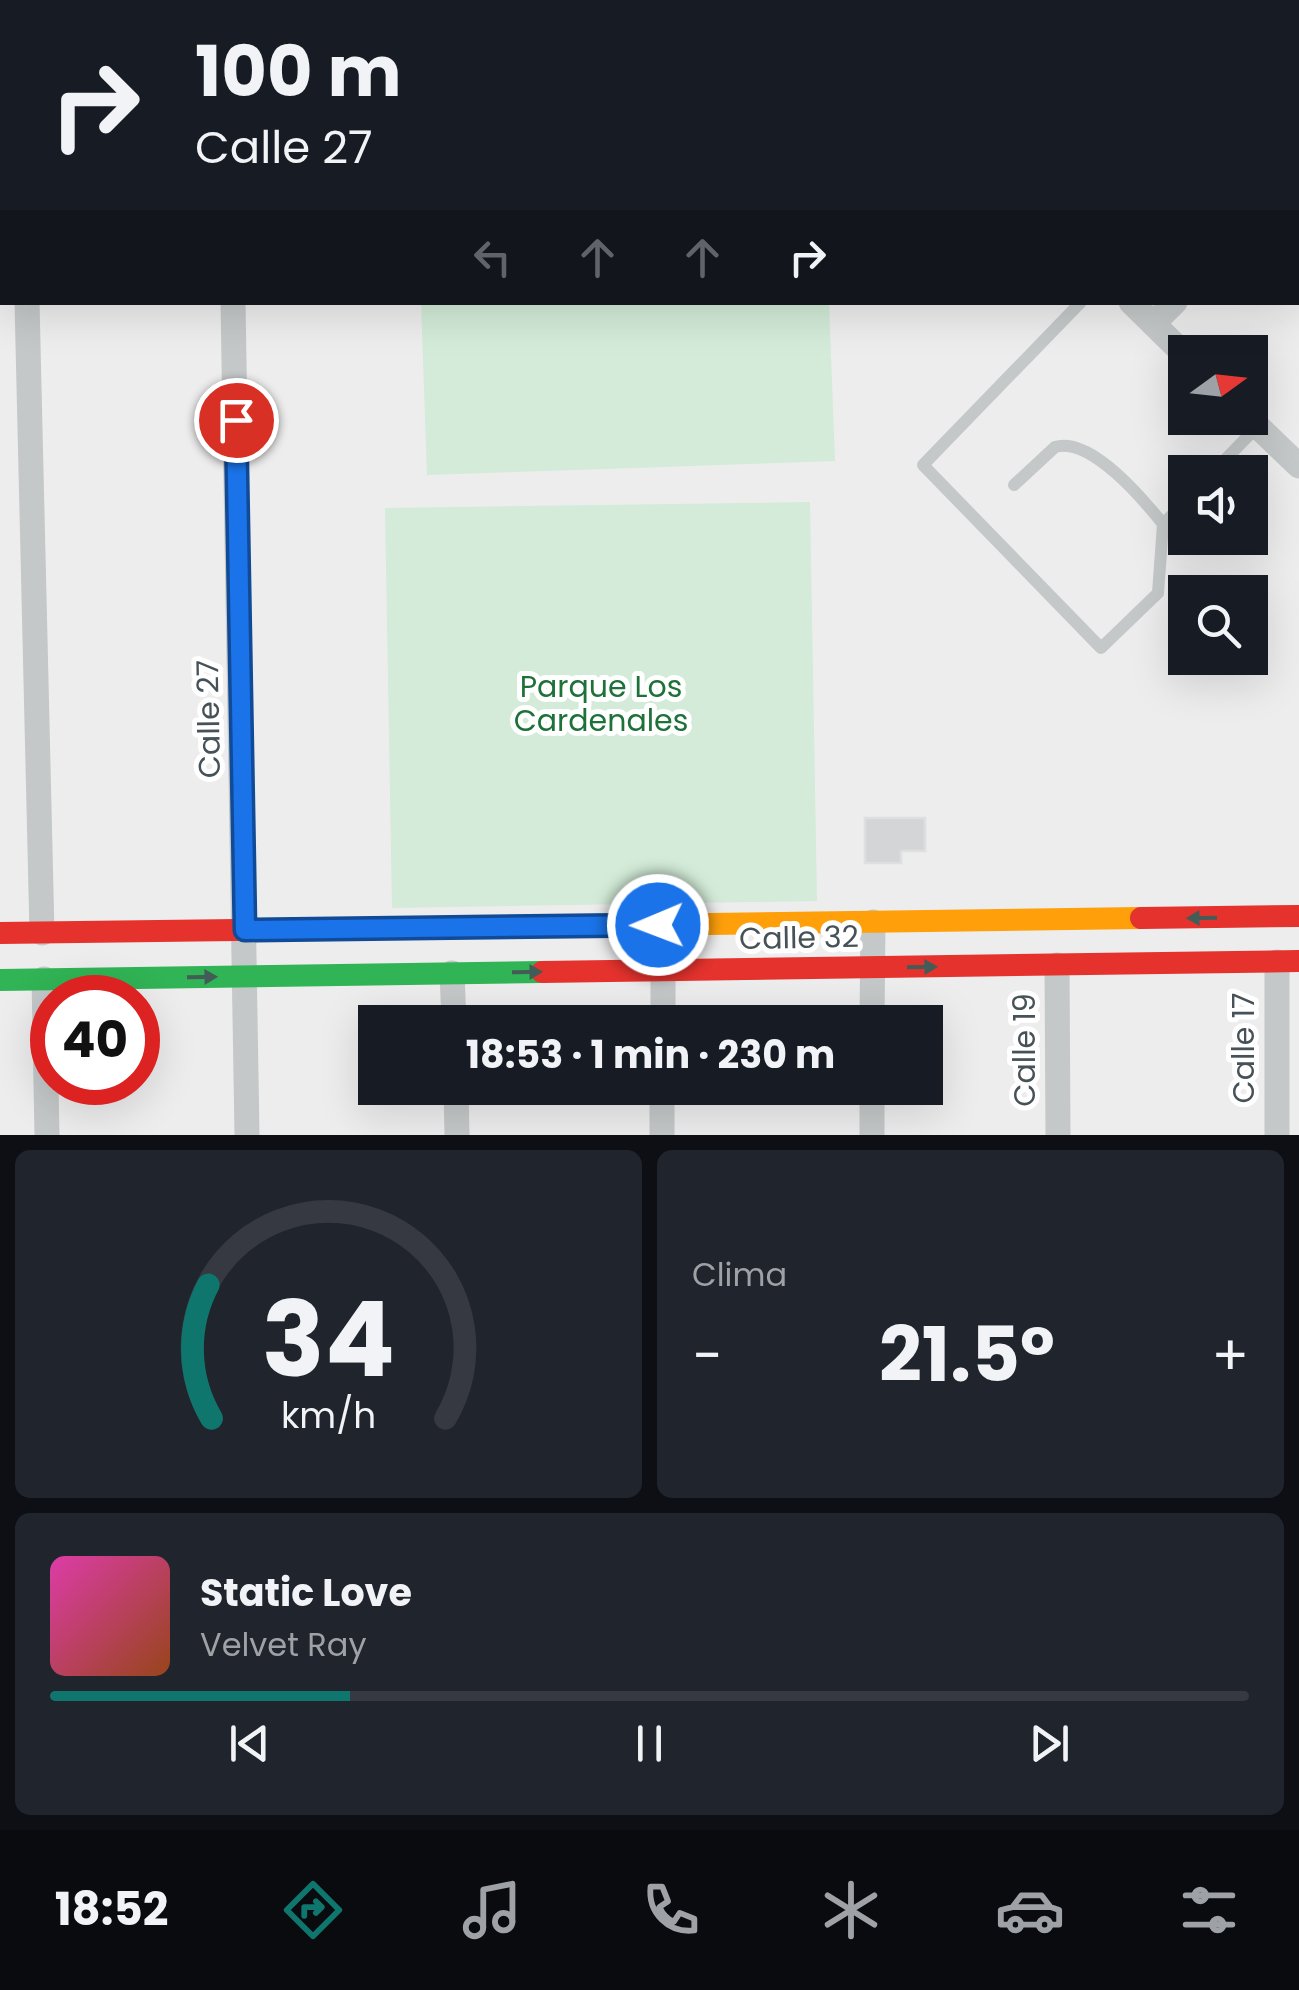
<!DOCTYPE html>
<html lang="es">
<head>
<meta charset="utf-8">
<style>
	body { margin:0; font-family:Poppins,sans-serif; background:#20242c; color:#f1f3f6; height:100vh; display:flex; flex-direction:column; font-size:38px; white-space:nowrap }
	* { box-sizing:border-box; margin:0 }
	p { font-size:32px; color:#9ea1a6 }
	.icon { flex:none; width:55px; height:55px; fill:none; stroke:currentColor; stroke-width:2; stroke-linecap:round; stroke-linejoin:round }
	.map { position:relative; height:1135px; overflow:hidden }
	.details { display:flex; flex-direction:column; gap:15px; padding:15px; background:#0d0f14; flex:1 }
	.details>* { flex:none }
	.hud { position:absolute; left:0px; top:0px; width:1300px; height:305px; box-shadow:0 10px 40px #0002; background:#171b24; color:#f1f3f6; overflow:hidden }
	.needle { width:65px; rotate:75deg }
	.buttons { position:absolute; left:1168px; top:335px; display:grid; gap:20px }
	.buttons a { display:grid; place-items:center; width:100px; height:100px; border-radius:0px; background:#171b24; box-shadow:0 10px 40px #0002; font-size:50px }
	.speed { position:absolute; left:30px; top:975px; display:flex; gap:20px; font-size:50px; font-weight:700; text-align:center }
	.speed>* { display:grid; place-content:center; width:130px; height:130px; border-radius:50%; background:#171b24; box-shadow:0 10px 40px #0002; line-height:1 }
	.speed .limit { border:15px solid #d22; background:#fff; color:#111 }
	.pin { position:absolute; display:grid; place-items:center; width:85px; height:85px; color:#fff; margin:-42px; border:5px solid #fff; border-radius:50%; box-shadow:0 2px 10px #0007 }
	.me { position:absolute; width:110px; margin:-55px; rotate:269deg; stroke-linejoin:round; filter:drop-shadow(0 0 8px #0008) }
	.turn { display:flex; align-items:center; gap:35px; height:210px; padding:0 30px; font-size:45px }
	.turn .icon { width:130px; height:130px; stroke-width:2.5 }
	.turn b { display:block; font-size:70px; line-height:85px }
	.lanes { display:flex; align-items:center; height:95px; padding:0 30px; background:#0003; justify-content:center; gap:50px; direction:ltr }
	.lanes .off { opacity:.35 }
	.big { font-size:75px; font-weight:700; line-height:1.1 }
	.details .tile { flex:1; display:flex; flex-direction:column; justify-content:center; gap:15px; min-width:0; padding:0 35px; border-radius:15px; background:#20242c }
	.details .dial { align-items:center; gap:0 }
	.dial svg { height:260px; overflow:visible; fill:none; stroke:#363941; stroke-width:7; stroke-linecap:round; text-anchor:middle }
	.dial text { fill:#f1f3f6; stroke:none }
	.song { display:flex; align-items:center; gap:30px }
	.cover { width:120px; height:120px; border-radius:15px; background:linear-gradient(135deg,hsl(320 70% 55%),hsl(20 70% 35%)) }
	.played { height:10px; border-radius:5px; background:linear-gradient(90deg,#0f766e 25%,#363941 25%) }
	.keys { display:flex; justify-content:space-around; direction:ltr }
	.heat { display:flex; justify-content:space-between; align-items:center; font-size:55px; direction:ltr }
	.details .tiles { flex:1; display:grid; gap:15px; grid-template-columns:1fr 1fr }
	.tile:last-child { grid-column:span 2 }
	.trip { position:absolute; left:358px; top:1005px; width:585px; height:100px; border-radius:0px; background:#171b24; box-shadow:0 10px 40px #0002; font-weight:700; line-height:100px; text-align:center }
	.tabs { display:flex; height:160px; justify-content:space-around; align-items:center; background:#090b0e; color:#9ea1a6 }
	.tabs .icon { width:70px; height:70px }
	.tabs .active { color:#0f766e }
	.tabs b { font-size:45px; color:#f1f3f6 }
	.map>svg:first-child { display:block }
</style>
</head>
<body>
<div class="map">
<svg width="1299" height="1135" viewBox="0 0 1299 1135">
	<rect width="100%" height="100%" fill="#ededed"/>
	<path fill="#d3ebd8" d="M 421,303 L 829,303 L 835,461 L 427,475 Z
		M 810,502 L 817,901 L 392,908 L 385,508 Z"/>
	<path fill="#d3d5d6" stroke="#dedfe0" stroke-width="2.5" d="M 865,818 L 925,818 L 925,851 L 901,851 L 901,863 L 865,863 Z"/>
	<g fill="none" stroke-linecap="round" stroke-linejoin="round">
		<path stroke="#c4c8c8" stroke-width="12" d="M 1213,472 L 1258,426
			M 1014,485 L 1055,447 C 1090,436 1143,499 1163,524 L 1158,593 L 1101,648 L 923,465 L 1081,302
			M 1163,524 L 1185,502"/>
		<path stroke="#c4c8c8" stroke-width="25" d="M 2,0 L 3,2
			M 211,0 L 211,2
			M 407,0 L 407,2
			M 620,0 L 620,2
			M 827,0 L 827,2
			M 910,2 L 912,0
			M 1189,2 L 1192,0
			M 0,170 L 2,170
			M 1298,179 L 1299,178
			M 27,302 L 42,933
			M 233,302 L 247,1135
			M 1131,302 L 1185,355
			M 1153,324 L 1175,302
			M 1249,418 L 1299,466
			M 1057,965 L 1058,1135
			M 452,973 L 454,1022
			M 44,979 L 47,1135
			M 663,1022 L 663,970
			M 872,1022 L 873,922
			M 456,1088 L 457,1135
			M 662,1135 L 662,1088
			M 872,1135 L 872,1088
			M 1277,1135 L 1277,962"/>
		<path stroke="#30b455" stroke-width="22" d="M 0,980 L 542,972"/>
		<path stroke="#ff9f0a" stroke-width="22" d="M 491,927 L 1141,918"/>
		<path stroke="#e5322d" stroke-width="22" d="M 1141,918 L 1299,916
			M 0,933 L 491,927
			M 542,972 L 1299,961"/>
	</g>
	<defs><path id="oneway-solid" d="M-6-.8H1V-3.2L6.5 0L1 3.2V.8H-6Z" transform="scale(2.5)"/></defs>
	<g fill="#445c57">
		<use href="#oneway-solid" transform="translate(1202 918) rotate(179)"/>
		<use href="#oneway-solid" transform="translate(922 967) rotate(-1)"/>
		<use href="#oneway-solid" transform="translate(527 972) rotate(-1)"/>
		<use href="#oneway-solid" transform="translate(202 977) rotate(-1)"/>
	</g>
	<g fill="none" stroke-linecap="round" stroke-linejoin="round">
		<g stroke="#114b97" stroke-width="25">
			<path id="route" d="M 236,420 L 245,930 L 658,925"/>
		</g>
		<use href="#route" stroke="#1a73e8" stroke-width="18"/>
	</g>
	<g text-anchor="middle" stroke-width="10" stroke-linejoin="round" paint-order="stroke">
		<g font-size="30" fill="#1e7138" stroke="#fff">
			<text x="601" y="697">Parque Los<tspan x="601" dy="34">Cardenales</tspan></text>
		</g>
		<g font-size="30" fill="#465257" stroke="#fff">
			<text transform="translate(209 719) rotate(-91)" y="10">Calle 27</text>
			<text transform="translate(799 938) rotate(-1)" y="10">Calle 32</text>
			<text transform="translate(1244 1048) rotate(-90)" y="10">Calle 17</text>
			<text transform="translate(1025 1050) rotate(-90)" y="10">Calle 19</text>
		</g>
	</g>
</svg>
<div class="buttons">
<a><svg class="needle" viewBox="-14 -14 28 28"><path d="M0-13l5 13h-10z" fill="#e53935"/><path d="M0 13l5-13h-10z" fill="#9ea1a6"/></svg></a>
<a><svg class="icon" aria-label="sound" viewBox="0 0 24 24"><path d="M4 9h4l5-4v14l-5-4H4zM17 9q2 3 0 6"/></svg></a>
<a><svg class="icon" aria-label="search" viewBox="0 0 24 24"><circle cx="10" cy="10" r="6"/><path d="M15 15l6 6"/></svg></a>
</div>
<div class="speed"><div class="limit">40</div></div>
<div class="pin" style="left:236px;top:420px;background:#d93025"><svg class="icon" aria-label="arrive" viewBox="0 0 24 24"><path d="M6 21V4h12l-3 4 3 4H6"/></svg></div>
<svg class="me" style="left:658px;top:925px" viewBox="-20 -20 40 40"><circle r="17" fill="#1a73e8" stroke="#fff" stroke-width="3"/><path d="M0-11L8 9 0 5-8 9z" fill="#fff"/></svg>
<div class="trip">18:53 · 1 min · 230 m</div>
<div class="hud">
<div class="turn"><svg class="icon" aria-label="right" viewBox="0 0 24 24"><path d="M7 20v-9h11M14 6l5 5-5 5"/></svg><div><b>100 m</b>Calle 27</div></div>
<div class="lanes"><svg class="icon off" aria-label="left" viewBox="0 0 24 24"><path d="M17 20v-9H6M10 6l-5 5 5 5"/></svg><svg class="icon off" aria-label="ahead" viewBox="0 0 24 24"><path d="M12 20V5M6 11l6-6 6 6"/></svg><svg class="icon off" aria-label="ahead" viewBox="0 0 24 24"><path d="M12 20V5M6 11l6-6 6 6"/></svg><svg class="icon" aria-label="right" viewBox="0 0 24 24"><path d="M7 20v-9h11M14 6l5 5-5 5"/></svg></div>
</div>
</div>
<section class="details">
<div class="tiles">
<div class="tile dial"><svg viewBox="0 0 100 80">
<path d="M14 69A42 42 0 1 1 86 69"/>
<path d="M14 69A42 42 0 0 1 13 28" stroke="#0f766e"/>
<text x="50" y="56" font-size="32" font-weight="700">34</text>
<text x="50" y="72" font-size="11">km/h</text>
</svg></div>
<div class="tile"><p>Clima</p>
<div class="heat"><a>−</a><b class="big">21.5°</b><a>+</a></div>
</div>
<div class="tile">
<div class="song"><i class="cover"></i><div><b>Static Love</b><p>Velvet Ray</p></div></div>
<div class="played"></div>
<div class="keys"><svg class="icon" aria-label="previous" viewBox="0 0 24 24"><path d="M18 5L8 12l10 7zM5 5v14"/></svg><svg class="icon" aria-label="pause" viewBox="0 0 24 24"><path d="M8 5v14M16 5v14"/></svg><svg class="icon" aria-label="next" viewBox="0 0 24 24"><path d="M6 5l10 7-10 7zM19 5v14"/></svg></div>
</div>
</div>
</section>
<nav class="tabs">
<b>18:52</b>
<svg class="icon active" aria-label="directions" viewBox="0 0 24 24"><path d="M12 3l9 9-9 9-9-9zM9 14v-3h6M13 9l2 2-2 2"/></svg>
<svg class="icon" aria-label="music" viewBox="0 0 24 24"><path d="M9 18V5l10-2v13"/><circle cx="6" cy="18" r="3"/><circle cx="16" cy="16" r="3"/></svg>
<svg class="icon" aria-label="phone" viewBox="0 0 24 24"><path d="M5 4h4l2 5-3 2q2 4 5 5l2-3 5 2v4C11 20 4 13 5 4z"/></svg>
<svg class="icon" aria-label="climate" viewBox="0 0 24 24"><path d="M12 3v18M4 7l16 10M4 17L20 7"/></svg>
<svg class="icon" aria-label="car" viewBox="0 0 24 24"><path d="M5 17H2v-5l4-1 3-4h7l3 4 3 1v5h-3M9 17h6M6 11h13"/><circle cx="7" cy="17" r="2"/><circle cx="17" cy="17" r="2"/></svg>
<svg class="icon" aria-label="filters" viewBox="0 0 24 24"><path d="M4 7h16M4 17h16"/><circle cx="9" cy="7" r="2"/><circle cx="15" cy="17" r="2"/></svg>
</nav>
</body>
</html>
